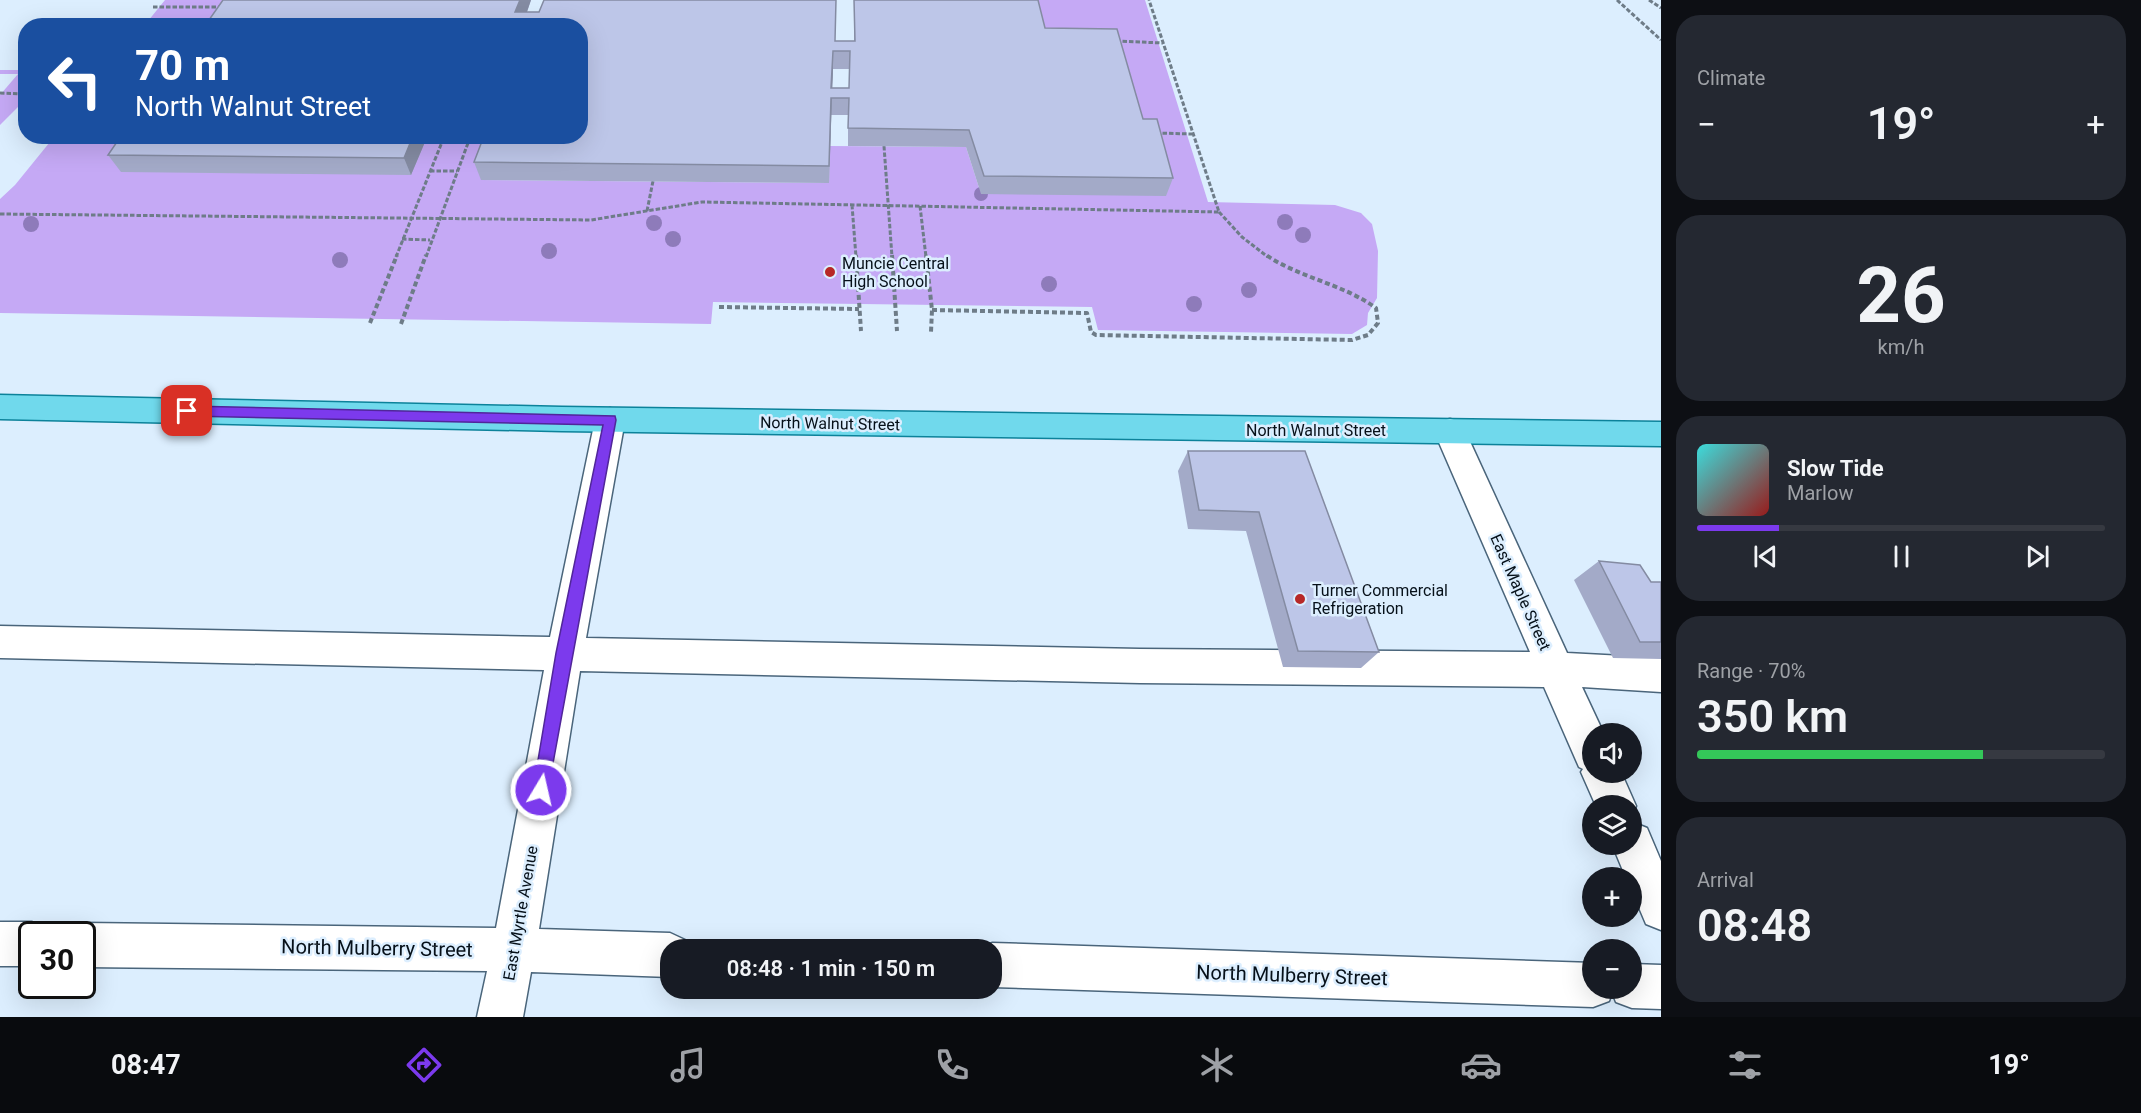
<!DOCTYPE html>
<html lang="en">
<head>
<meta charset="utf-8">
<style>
	body { margin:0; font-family:Roboto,sans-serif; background:#242831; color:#f1f3f6; height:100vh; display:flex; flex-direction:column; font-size:22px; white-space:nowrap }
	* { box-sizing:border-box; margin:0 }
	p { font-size:20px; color:#9ea1a6 }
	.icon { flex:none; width:33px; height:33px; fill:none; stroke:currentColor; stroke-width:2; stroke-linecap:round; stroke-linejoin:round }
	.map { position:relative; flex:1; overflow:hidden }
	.drawer { display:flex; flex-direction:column; gap:15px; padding:15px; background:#0d0f14; width:480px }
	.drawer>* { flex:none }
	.banner { position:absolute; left:18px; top:18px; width:570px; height:126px; border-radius:24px; box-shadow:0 6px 24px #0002; background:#1a4fa0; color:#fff; overflow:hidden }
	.controls { position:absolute; left:1582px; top:723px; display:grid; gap:12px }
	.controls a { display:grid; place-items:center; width:60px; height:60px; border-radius:50%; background:#171b24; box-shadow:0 6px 24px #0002; font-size:30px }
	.speed { position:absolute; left:18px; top:921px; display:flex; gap:12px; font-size:30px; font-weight:700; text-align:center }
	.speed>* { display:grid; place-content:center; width:78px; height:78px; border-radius:50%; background:#171b24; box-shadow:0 6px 24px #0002; line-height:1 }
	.speed .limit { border:3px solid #111; border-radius:9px; background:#fff; color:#111 }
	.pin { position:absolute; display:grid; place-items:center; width:51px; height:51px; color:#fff; margin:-26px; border-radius:12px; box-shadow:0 3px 9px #0006 }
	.me { position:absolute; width:66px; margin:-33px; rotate:9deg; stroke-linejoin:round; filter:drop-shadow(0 0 4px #0008) }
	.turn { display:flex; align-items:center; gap:21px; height:126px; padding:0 18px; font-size:27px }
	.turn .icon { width:78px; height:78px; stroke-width:2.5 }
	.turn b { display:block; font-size:42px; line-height:51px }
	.big { font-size:45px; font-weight:600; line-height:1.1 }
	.drawer .widget { flex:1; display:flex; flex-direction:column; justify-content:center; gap:9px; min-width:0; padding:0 21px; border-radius:24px; background:#242831 }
	.drawer .dial { align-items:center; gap:0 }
	.dial b { font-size:78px; line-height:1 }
	.song { display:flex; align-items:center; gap:18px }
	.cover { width:72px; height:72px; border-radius:9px; background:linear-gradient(135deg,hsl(180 70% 55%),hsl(0 70% 35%)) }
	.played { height:6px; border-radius:3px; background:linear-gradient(90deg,#7c3aed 20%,#363941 20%) }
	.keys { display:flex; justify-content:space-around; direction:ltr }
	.heat { display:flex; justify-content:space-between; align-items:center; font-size:33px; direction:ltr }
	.charge { height:9px; border-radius:4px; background:linear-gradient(90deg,#34c759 70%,#363941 0) }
	.trip { position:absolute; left:660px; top:939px; width:342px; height:60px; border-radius:24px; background:#171b24; box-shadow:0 6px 24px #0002; font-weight:600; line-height:60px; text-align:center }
	.dock { display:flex; height:96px; justify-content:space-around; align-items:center; background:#090b0e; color:#9ea1a6 }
	.dock .icon { width:42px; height:42px }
	.dock .on { color:#7c3aed }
	.dock b { font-size:27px; color:#f1f3f6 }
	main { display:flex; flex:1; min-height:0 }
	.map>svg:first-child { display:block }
</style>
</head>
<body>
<main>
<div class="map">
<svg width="1661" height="1017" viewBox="0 0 1661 1017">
	<rect width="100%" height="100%" fill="#dceefe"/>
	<path fill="#c5a9f5" d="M 165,0 L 235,0 L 227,25 L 144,26 Z
		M 1032,0 L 1145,0 L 1208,202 L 1335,205 L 1361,213 L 1372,224 L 1378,251 L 1377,298 L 1368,313 L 1367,325 L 1352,334 L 1098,330 L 1092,307 L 713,302 L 711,324 L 0,313 L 0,199 L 15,185 L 54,137 L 494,143 L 481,180 L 829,183 L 830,146 L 966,147 L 981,194 L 1040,34 Z
		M 0,70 L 26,70 L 25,100 L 0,125 L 0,95 L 18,74 L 0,74 Z"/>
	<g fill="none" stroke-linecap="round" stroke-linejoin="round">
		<g stroke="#4a657b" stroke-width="3">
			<path id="minor" d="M 610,408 L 621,412 L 625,420 L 586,638 L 1140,649 L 1530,652 L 1434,431 L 1439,422 L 1450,419 L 1461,422 L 1567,653 L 1661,658 L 1661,692 L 1582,687 L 1604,734 L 1593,734 L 1593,772 L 1621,772 L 1636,806 L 1632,816 L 1632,806 L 1596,806 L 1581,772 L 1583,769 L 1579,767 L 1544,687 L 1140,683 L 580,671 L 539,929 L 670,933 L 685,940 L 690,950 L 670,950 L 670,977 L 531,972 L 523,1017 L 477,1017 L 487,971 L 82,967 L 82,934 L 65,934 L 67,930 L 82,923 L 496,928 L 544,670 L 0,658 L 0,626 L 550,637 L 595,420 L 599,412 Z
				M 1632,822 L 1647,828 L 1661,861 L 1661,930 L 1646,924 L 1632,891 L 1632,878 L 1626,878 L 1612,844 L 1632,844 Z
				M 0,922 L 32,922 L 47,929 L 50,934 L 32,934 L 32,966 L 0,966 Z
				M 992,943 L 1593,963 L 1593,988 L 1632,988 L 1632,964 L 1661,965 L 1661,1009 L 1632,1008 L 1616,1002 L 1612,992 L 1609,1001 L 1593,1007 L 992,987 L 992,950 L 976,950 Z"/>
		</g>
		<g stroke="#0c829a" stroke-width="3">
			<path id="major" d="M 0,395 L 562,407 L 1661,422 L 1661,446 L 562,431 L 0,419 Z"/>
		</g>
		<path stroke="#6e7c88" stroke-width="3" stroke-dasharray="4.5 2" stroke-linecap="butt" d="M 1617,0 L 1661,40
			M 1649,0 L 1661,8
			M 153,7 L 220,7
			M 1116,41 L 1163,43
			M 0,93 L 26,94
			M 1156,133 L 1192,134
			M 884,146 L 892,257
			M 430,171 L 457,171
			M 852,205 L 856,257
			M 920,206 L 926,257
			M 647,211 L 653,181
			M 1219,212 L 1242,237 L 1268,257
			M 0,214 L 591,220 L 702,202 L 1219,212 L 1149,0
			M 402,239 L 430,240
			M 396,257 L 442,142
			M 426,257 L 468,143"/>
		<path stroke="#6e7c88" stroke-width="4" stroke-dasharray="5 3" stroke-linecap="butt" d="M 856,255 L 861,331
			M 892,255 L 897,331
			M 926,255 L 932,310 L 931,332
			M 719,307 L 859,309
			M 932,310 L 1087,313 L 1091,332 L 1096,335 L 1352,340 L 1368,335 L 1378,323 L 1376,308 C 1343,284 1300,278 1266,255
			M 370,323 L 397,255
			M 401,324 L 426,255"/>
		<use href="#minor" fill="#fff" fill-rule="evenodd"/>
		<use href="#major" fill="#70d9ec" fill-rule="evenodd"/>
	</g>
	<g fill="#8e7bba">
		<circle cx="981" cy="194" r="7"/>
		<circle cx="1285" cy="222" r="8"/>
		<circle cx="654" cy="223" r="8"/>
		<circle cx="31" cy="224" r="8"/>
		<circle cx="1303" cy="235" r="8"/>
		<circle cx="673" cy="239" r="8"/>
		<circle cx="549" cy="251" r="8"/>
		<circle cx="340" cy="260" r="8"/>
		<circle cx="1049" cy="284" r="8"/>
		<circle cx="1249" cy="290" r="8"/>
		<circle cx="1194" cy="304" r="8"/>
	</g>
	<path fill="#a3aac8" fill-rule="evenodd" d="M 531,0 L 527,12 L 835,41 L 854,41 L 854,0 L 1045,28 L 1143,119 L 1173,178 L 1166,196 L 981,194 L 966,147 L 848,146 L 848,115 L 831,115 L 829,183 L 481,180 L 474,162 L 481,143 L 425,142 L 411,175 L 121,172 L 108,155 L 121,136 L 580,136 L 209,20 ZM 833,69 L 850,69 L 849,88 L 832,88 Z
		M 1188,451 L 1305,451 L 1379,652 L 1361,668 L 1283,667 L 1246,531 L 1188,529 L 1178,471 Z
		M 1599,561 L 1651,582 L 1661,582 L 1661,659 L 1613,658 L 1574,580 Z"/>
	<path fill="#848ba2" d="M 520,0 L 531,0 L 522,26 L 515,12 Z
		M 833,51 L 833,69 L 829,183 L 831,88 Z
		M 413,136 L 423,136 L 425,142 L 411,175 L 404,158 Z"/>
	<path fill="#bdc6e8" stroke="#848ba2" stroke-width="1.5" fill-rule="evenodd" d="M 223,0 L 520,0 L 515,12 L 539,12 L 544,0 L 836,0 L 835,41 L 855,41 L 854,0 L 1038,0 L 1045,28 L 1117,29 L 1143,119 L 1157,119 L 1173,178 L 984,176 L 969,130 L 848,128 L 849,98 L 831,98 L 829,166 L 474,162 L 484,136 L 580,136 L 580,26 L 161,26 L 165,20 L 209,20 ZM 833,51 L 850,51 L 849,88 L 831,88 Z
		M 121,136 L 413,136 L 404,158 L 108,155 Z
		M 1188,451 L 1305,451 L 1379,652 L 1298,651 L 1259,512 L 1199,510 Z
		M 1599,561 L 1640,565 L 1651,582 L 1661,582 L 1661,642 L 1640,642 Z"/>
	<path fill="#7c3aed" stroke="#51269a" stroke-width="1.5" d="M 187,406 L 615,416 L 616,420 L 547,796 L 541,798 L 535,796 L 533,790 L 556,653 L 603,425 L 187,416 L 181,411 Z"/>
	<g fill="#b72828" stroke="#dceefe" stroke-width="2">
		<circle cx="830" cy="272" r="6"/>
		<circle cx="1300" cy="599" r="6"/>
	</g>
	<g text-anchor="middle" stroke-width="5" stroke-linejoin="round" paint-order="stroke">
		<g font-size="16" fill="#061019" stroke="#dceefe" text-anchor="start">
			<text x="842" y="269">Muncie Central<tspan x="842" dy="18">High School</tspan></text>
			<text x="1312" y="596">Turner Commercial<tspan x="1312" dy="18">Refrigeration</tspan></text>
		</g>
		<g font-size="16" fill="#061019" stroke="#dceefe">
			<text transform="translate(830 423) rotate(1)" y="6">North Walnut Street</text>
			<text x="1316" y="436">North Walnut Street</text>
			<text transform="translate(1521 592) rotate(66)" y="6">East Maple Street</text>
			<text transform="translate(520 913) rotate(-80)" y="6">East Myrtle Avenue</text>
		</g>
		<g font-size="20" fill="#061019" stroke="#dceefe">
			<text transform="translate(377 948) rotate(1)" y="7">North Mulberry Street</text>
			<text transform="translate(1292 975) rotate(2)" y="7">North Mulberry Street</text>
		</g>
	</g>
</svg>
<div class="controls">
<a><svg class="icon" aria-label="sound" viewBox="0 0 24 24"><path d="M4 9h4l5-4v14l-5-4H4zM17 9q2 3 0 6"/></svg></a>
<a><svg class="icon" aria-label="layers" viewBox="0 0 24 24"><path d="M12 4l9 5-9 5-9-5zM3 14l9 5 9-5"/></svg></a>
<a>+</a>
<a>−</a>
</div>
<div class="speed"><div class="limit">30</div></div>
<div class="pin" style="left:187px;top:411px;background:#d93025"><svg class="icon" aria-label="arrive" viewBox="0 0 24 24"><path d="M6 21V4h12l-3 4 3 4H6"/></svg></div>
<svg class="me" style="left:541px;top:790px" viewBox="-20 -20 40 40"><circle r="17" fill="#7c3aed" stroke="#fff" stroke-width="3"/><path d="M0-11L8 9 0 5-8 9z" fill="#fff"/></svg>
<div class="trip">08:48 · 1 min · 150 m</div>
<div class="banner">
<div class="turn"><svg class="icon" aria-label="left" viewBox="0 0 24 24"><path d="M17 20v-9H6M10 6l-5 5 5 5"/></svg><div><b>70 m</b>North Walnut Street</div></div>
</div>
</div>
<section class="drawer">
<div class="widget"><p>Climate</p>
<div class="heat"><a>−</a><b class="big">19°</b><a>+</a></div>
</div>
<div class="widget dial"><b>26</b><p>km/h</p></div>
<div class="widget">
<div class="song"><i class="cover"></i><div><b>Slow Tide</b><p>Marlow</p></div></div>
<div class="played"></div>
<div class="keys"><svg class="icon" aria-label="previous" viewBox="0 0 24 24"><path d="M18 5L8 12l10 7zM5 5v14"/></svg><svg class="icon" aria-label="pause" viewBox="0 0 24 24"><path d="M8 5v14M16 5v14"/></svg><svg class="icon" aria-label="next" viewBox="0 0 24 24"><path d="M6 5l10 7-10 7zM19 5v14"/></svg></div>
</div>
<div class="widget"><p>Range · 70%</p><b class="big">350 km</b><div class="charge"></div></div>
<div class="widget"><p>Arrival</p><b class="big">08:48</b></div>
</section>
</main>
<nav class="dock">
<b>08:47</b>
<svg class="icon on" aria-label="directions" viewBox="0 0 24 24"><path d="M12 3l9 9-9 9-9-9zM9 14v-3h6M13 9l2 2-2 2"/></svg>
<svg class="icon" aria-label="music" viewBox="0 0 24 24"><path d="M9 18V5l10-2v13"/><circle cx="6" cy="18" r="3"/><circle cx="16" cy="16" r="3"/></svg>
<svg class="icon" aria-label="phone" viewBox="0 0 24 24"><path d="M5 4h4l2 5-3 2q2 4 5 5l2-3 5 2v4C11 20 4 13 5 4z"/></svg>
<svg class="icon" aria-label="climate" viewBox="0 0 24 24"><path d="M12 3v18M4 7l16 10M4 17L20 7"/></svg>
<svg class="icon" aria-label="car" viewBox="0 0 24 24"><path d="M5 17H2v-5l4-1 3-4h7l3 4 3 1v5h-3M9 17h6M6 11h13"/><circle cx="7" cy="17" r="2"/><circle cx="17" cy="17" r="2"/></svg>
<svg class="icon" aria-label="filters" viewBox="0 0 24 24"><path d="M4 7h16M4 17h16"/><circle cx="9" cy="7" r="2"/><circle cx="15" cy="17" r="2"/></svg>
<b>19°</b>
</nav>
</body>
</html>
